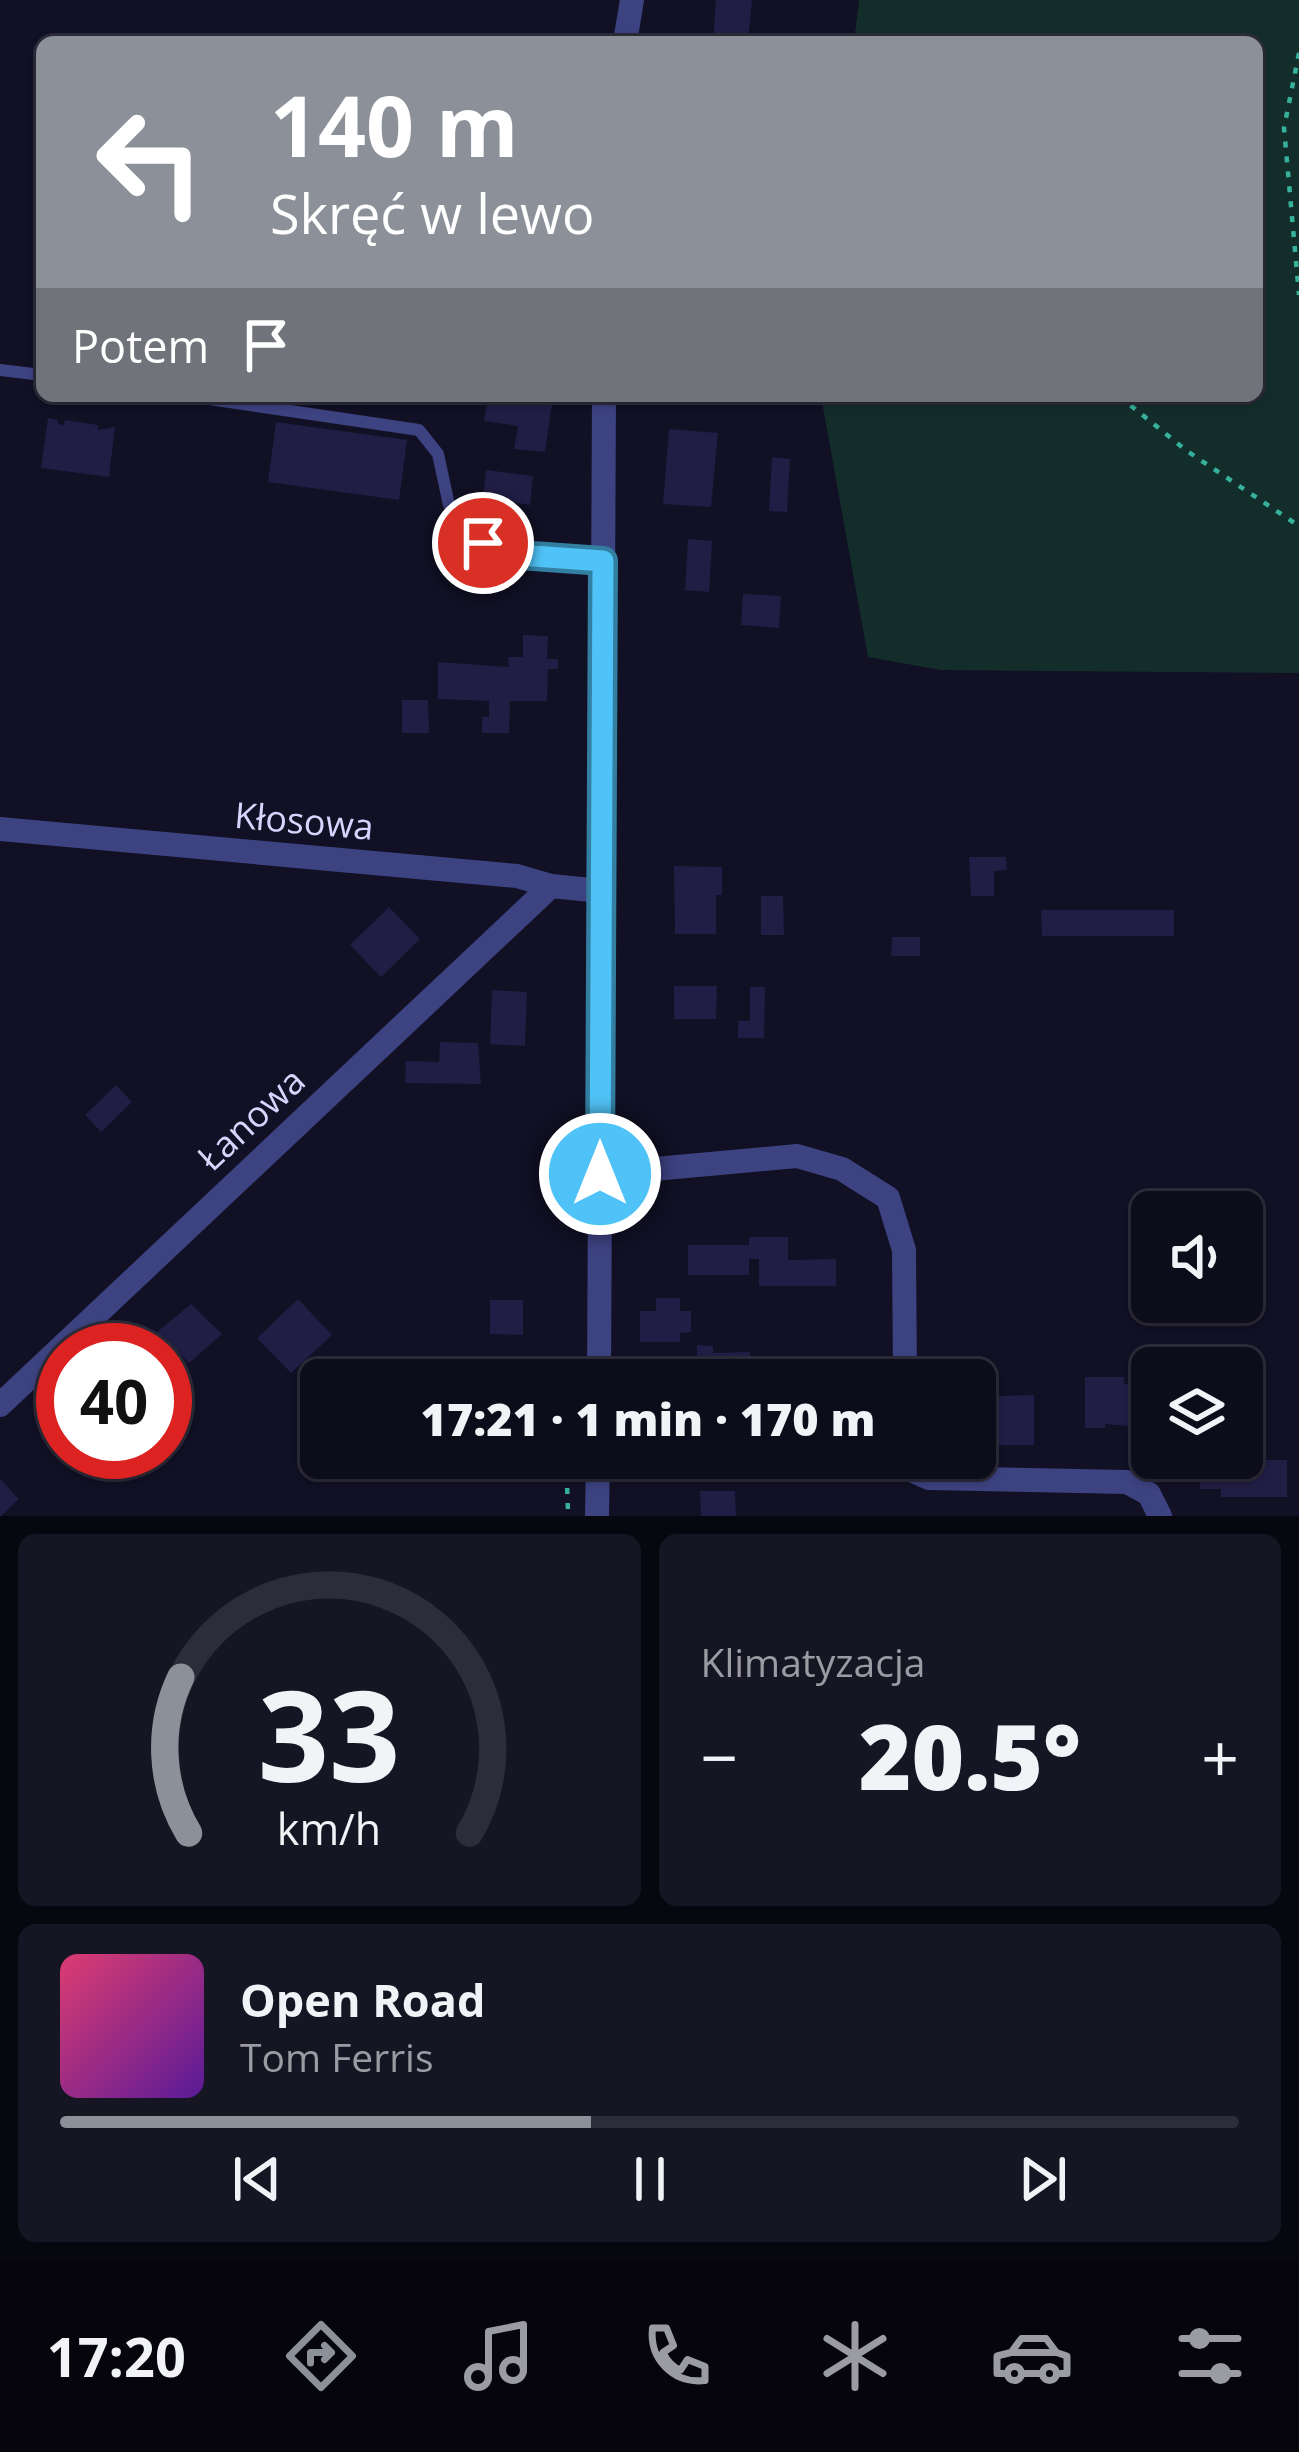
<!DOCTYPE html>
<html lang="pl">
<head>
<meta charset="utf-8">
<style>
	body { margin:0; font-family:"Open Sans",sans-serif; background:#161524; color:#f1f3f6; height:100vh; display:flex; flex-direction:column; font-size:45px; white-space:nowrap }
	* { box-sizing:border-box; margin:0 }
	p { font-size:39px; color:#9a9ba3 }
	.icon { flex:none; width:66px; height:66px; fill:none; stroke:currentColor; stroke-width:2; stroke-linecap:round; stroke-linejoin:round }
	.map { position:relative; height:1516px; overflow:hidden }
	.drawer { display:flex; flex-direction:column; gap:18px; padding:18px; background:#07070f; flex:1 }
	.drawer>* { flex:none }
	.banner { position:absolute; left:36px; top:36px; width:1227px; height:366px; border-radius:18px; box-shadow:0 3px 9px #0004,0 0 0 3px #2d2c3a; background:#8c9099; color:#fff; overflow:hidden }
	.tools { position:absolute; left:1131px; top:1191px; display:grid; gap:24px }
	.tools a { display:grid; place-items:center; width:132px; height:132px; border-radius:18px; background:#0d0c1b; box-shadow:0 3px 9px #0004,0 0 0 3px #2d2c3a; font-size:60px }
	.speed { position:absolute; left:36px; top:1323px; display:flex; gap:24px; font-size:60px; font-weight:700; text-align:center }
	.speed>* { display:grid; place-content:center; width:156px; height:156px; border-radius:50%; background:#0d0c1b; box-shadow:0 3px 9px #0004,0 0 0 3px #2d2c3a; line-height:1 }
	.speed .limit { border:18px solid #d22; background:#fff; color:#111 }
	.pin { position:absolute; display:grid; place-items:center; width:102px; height:102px; color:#fff; margin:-51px; border:6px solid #fff; border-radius:50%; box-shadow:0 3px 12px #0007 }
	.me { position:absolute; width:132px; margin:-66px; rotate:0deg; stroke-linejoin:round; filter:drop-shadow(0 0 9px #0008) }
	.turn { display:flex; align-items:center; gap:42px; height:252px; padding:0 36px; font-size:54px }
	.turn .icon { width:156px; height:156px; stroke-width:2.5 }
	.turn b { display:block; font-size:84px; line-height:102px }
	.then { display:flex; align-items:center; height:114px; padding:0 36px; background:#0003; gap:24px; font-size:45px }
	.big { font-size:90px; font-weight:800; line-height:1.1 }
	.drawer .widget { flex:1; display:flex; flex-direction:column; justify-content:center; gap:18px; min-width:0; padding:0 42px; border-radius:18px; background:#161524 }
	.drawer .dial { align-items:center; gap:0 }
	.dial svg { height:312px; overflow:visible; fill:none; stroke:#2d2c3a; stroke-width:7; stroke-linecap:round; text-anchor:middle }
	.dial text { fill:#f1f3f6; stroke:none }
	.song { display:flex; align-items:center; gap:36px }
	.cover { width:144px; height:144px; border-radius:18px; background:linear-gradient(135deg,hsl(340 70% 55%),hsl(270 70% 35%)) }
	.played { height:12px; border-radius:6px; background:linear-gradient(90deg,#8c9099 45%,#2d2c3a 45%) }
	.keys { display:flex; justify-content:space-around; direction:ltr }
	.heat { display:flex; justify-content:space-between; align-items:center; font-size:66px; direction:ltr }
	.drawer .tiles { flex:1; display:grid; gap:18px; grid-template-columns:1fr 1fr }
	.widget:last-child { grid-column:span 2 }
	.trip { position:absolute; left:300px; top:1359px; width:696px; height:120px; border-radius:18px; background:#0d0c1b; box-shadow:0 3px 9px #0004,0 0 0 3px #2d2c3a; font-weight:800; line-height:120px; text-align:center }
	.tab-bar { display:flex; height:192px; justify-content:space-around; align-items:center; background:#05050b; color:#9a9ba3 }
	.tab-bar .icon { width:84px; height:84px }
	.tab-bar .active { color:#8c9099 }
	.tab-bar b { font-size:54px; color:#f1f3f6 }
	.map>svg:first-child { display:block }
</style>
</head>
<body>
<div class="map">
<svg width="1299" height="1516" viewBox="0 0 1299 1516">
	<rect width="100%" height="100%" fill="#111024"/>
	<path fill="#132e2a" d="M 859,0 L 1299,0 L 1299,673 L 941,670 L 868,657 L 821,396 L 1257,396 L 1257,42 L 854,42 Z"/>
	<path fill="#211d44" d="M 716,0 L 752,0 L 748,42 L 713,42 Z
		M 522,396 L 553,396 L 545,452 L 514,449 L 518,426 L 484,421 L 488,397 L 521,402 Z
		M 48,418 L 58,420 L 58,424 L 64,425 L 65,420 L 98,425 L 98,430 L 115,427 L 109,477 L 41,468 Z
		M 276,422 L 407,440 L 399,500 L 268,482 Z
		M 669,429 L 718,433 L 711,507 L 663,504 Z
		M 772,457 L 790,459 L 787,512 L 769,511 Z
		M 486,470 L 533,476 L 530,505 L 483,498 Z
		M 688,539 L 712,541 L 709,592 L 685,590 Z
		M 743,594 L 781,596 L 779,628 L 741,625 Z
		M 523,635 L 548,636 L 547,659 L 558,659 L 558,669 L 548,669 L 547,701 L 510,701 L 509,733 L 482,733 L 482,717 L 489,717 L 489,701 L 438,699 L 438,662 L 509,667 L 508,657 L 523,657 Z
		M 402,700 L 428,700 L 429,733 L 402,733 Z
		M 969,857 L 1006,857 L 1007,870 L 994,871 L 994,896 L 971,896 Z
		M 674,866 L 722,867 L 722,895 L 716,895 L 716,934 L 675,934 Z
		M 761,896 L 783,896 L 784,935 L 761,935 Z
		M 389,907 L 420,939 L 381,977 L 350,945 Z
		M 1041,910 L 1174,910 L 1174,936 L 1042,936 Z
		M 892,937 L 920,937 L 920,956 L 891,956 Z
		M 674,986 L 717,986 L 716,1019 L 674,1019 Z
		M 750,987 L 765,987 L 764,1038 L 738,1038 L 738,1021 L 750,1021 Z
		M 492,990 L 527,992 L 525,1046 L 490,1044 Z
		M 440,1042 L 478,1043 L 481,1084 L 405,1083 L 406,1061 L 439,1062 Z
		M 116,1085 L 132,1102 L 101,1132 L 85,1115 Z
		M 749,1237 L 788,1237 L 788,1260 L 836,1259 L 836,1286 L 759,1286 L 759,1259 L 749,1259 L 749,1275 L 688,1275 L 688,1245 L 749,1245 Z
		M 656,1298 L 680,1298 L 680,1311 L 691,1311 L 691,1332 L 680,1333 L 680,1342 L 640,1342 L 640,1311 L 656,1311 Z
		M 298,1299 L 332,1335 L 291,1373 L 257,1338 Z
		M 490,1300 L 523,1300 L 523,1335 L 490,1334 Z
		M 191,1304 L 222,1334 L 189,1363 L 157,1332 Z
		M 697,1345 L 713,1346 L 713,1353 L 750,1352 L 750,1378 L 697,1378 Z
		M 1085,1377 L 1124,1377 L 1124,1384 L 1150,1384 L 1149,1428 L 1105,1424 L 1105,1428 L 1085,1428 Z
		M 1034,1395 L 1034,1445 L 998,1445 L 998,1396 Z
		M 1242,1448 L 1262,1448 L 1262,1460 L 1287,1460 L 1287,1497 L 1221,1497 L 1221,1489 L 1200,1489 L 1200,1460 L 1242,1458 Z
		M 0,1479 L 19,1499 L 1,1516 L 0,1516 Z
		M 700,1491 L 735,1491 L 736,1516 L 701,1516 Z"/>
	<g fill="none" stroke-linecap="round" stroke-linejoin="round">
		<path stroke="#35b19c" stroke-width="4.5" stroke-dasharray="6 9" stroke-linecap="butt" d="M 1299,53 L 1284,128 L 1299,295
			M 1119,396 L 1187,451 L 1299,526
			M 566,1458 L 568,1512"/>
		<path stroke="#3d4281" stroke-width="12" d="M 0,370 L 42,375
			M 189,396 L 419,430 L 438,454 L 449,505 L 483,543 L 504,554 L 603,561"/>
		<path stroke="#3d4281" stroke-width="24" d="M 0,829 L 517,876 L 551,886 L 601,891
			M 600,1174 L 797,1156 L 842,1169 L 888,1198 L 904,1250 L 905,1380
			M 0,1405 L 551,886
			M 907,1458 L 911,1470 L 929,1478 L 1127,1482 L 1149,1494 L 1160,1516"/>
		<path stroke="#3d4281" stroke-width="24" d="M 625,42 L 632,0
			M 599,1380 L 604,396
			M 597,1516 L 598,1458"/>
	</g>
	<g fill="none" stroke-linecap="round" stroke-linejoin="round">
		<g stroke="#337fa1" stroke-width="30">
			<path id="route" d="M 483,543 L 504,554 L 603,561 L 600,1174"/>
		</g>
		<use href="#route" stroke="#4fc3f7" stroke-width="21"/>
	</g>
	<g text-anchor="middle" stroke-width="12" stroke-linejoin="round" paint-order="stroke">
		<g font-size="36" fill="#d6d5fd" stroke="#111024">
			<text transform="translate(304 821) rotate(5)" y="13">Kłosowa</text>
			<text transform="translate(251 1119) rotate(-43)" y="13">Łanowa</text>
		</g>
	</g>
</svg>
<div class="tools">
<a><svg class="icon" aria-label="sound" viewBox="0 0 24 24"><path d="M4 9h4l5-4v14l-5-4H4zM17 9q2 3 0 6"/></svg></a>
<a><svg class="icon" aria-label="layers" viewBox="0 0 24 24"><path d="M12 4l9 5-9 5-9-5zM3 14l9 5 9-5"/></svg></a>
</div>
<div class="speed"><div class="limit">40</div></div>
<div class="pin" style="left:483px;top:543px;background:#d93025"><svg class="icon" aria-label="arrive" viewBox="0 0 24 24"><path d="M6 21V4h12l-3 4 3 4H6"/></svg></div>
<svg class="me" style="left:600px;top:1174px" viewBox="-20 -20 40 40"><circle r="17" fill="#4fc3f7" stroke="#fff" stroke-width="3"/><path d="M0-11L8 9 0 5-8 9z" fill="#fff"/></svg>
<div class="trip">17:21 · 1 min · 170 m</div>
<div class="banner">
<div class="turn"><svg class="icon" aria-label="left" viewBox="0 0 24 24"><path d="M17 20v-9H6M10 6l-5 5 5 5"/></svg><div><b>140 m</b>Skręć w lewo</div></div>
<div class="then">Potem<svg class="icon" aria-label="arrive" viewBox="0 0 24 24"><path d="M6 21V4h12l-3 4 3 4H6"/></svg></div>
</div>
</div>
<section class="drawer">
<div class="tiles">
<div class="widget dial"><svg viewBox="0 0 100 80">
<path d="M14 69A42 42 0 1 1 86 69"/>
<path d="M14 69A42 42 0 0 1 12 29" stroke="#8c9099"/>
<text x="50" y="56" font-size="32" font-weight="700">33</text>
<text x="50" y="72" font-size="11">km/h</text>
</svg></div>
<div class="widget"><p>Klimatyzacja</p>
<div class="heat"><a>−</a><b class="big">20.5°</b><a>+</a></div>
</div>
<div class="widget">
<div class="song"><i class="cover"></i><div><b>Open Road</b><p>Tom Ferris</p></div></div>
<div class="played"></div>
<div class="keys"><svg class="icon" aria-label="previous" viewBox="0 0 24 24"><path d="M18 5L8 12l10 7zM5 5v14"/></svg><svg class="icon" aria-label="pause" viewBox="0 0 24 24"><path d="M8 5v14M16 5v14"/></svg><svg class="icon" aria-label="next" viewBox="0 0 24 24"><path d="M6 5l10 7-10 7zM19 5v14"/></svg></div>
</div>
</div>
</section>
<nav class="tab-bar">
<b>17:20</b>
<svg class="icon active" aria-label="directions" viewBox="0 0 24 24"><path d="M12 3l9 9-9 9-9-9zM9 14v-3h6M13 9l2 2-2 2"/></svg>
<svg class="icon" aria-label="music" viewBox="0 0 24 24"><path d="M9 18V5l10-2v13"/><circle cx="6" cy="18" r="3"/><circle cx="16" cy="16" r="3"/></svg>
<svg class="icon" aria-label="phone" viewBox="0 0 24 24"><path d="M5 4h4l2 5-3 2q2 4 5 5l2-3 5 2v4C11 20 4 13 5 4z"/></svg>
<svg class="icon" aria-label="climate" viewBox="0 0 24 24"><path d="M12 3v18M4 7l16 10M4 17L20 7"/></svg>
<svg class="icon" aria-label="car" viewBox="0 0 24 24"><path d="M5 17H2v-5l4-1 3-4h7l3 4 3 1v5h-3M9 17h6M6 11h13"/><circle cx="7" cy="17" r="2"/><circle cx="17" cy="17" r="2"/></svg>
<svg class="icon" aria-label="filters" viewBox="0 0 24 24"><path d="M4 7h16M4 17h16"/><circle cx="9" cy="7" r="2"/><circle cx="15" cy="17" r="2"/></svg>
</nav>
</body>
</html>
